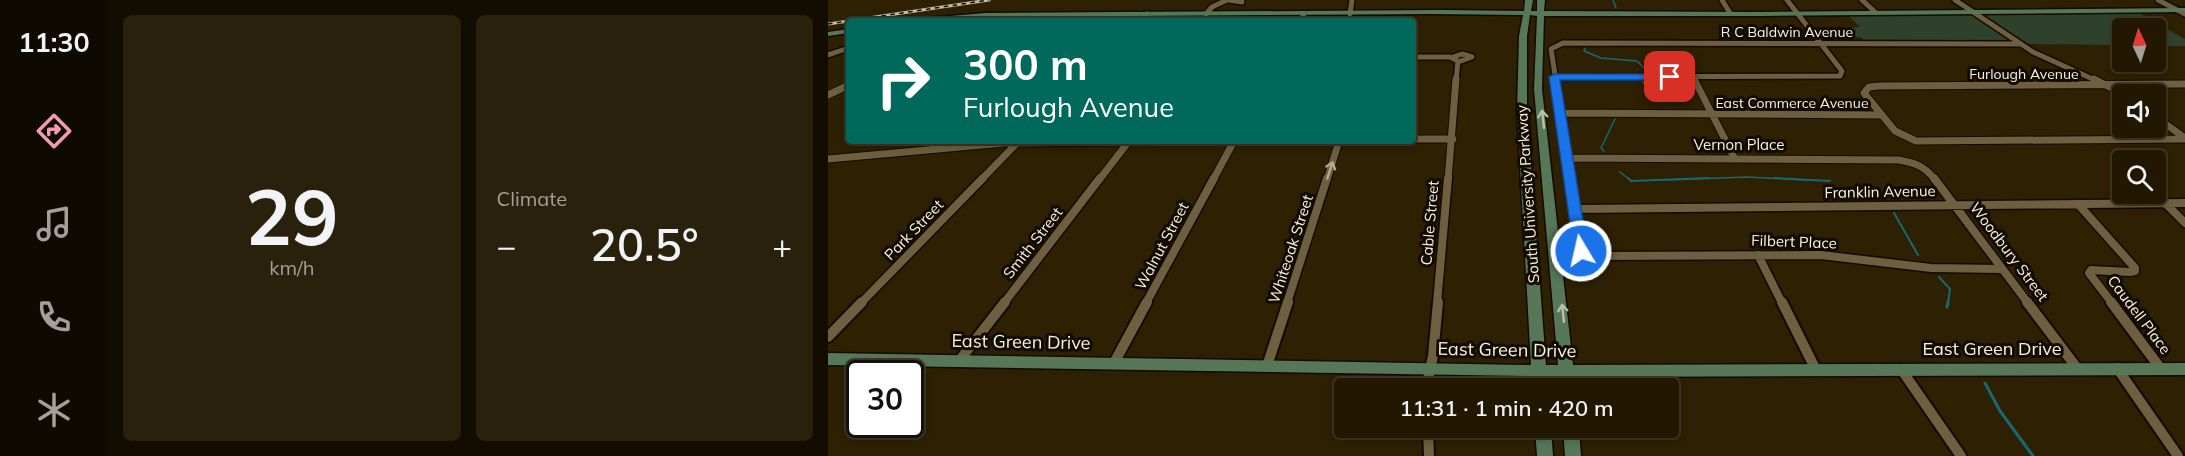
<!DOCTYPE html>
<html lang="en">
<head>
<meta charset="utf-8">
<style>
	body { margin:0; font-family:Mulish,sans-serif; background:#2a210c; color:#f1f3f6; height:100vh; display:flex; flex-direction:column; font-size:22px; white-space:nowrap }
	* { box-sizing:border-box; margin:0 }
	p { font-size:20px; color:#a2a099 }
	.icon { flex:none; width:33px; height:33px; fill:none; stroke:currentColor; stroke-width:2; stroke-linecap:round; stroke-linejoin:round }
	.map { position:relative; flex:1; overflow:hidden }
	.details { display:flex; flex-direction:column; gap:15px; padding:15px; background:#130d01; width:720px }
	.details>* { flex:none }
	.top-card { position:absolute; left:18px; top:18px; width:570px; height:126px; border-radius:6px; box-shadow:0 3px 9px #0003,0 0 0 2px #3f3724; background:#00695c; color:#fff; overflow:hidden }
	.needle { width:39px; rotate:356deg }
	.tools { position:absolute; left:1284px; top:18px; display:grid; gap:12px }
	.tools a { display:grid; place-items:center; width:54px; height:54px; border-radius:6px; background:#221802; box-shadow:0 3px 9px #0003,0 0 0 2px #3f3724; font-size:30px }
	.speed { position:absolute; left:18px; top:360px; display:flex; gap:12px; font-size:30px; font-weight:700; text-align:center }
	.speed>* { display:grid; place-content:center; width:78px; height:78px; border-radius:50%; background:#221802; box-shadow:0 3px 9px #0003,0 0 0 2px #3f3724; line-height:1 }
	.speed .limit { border:3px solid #111; border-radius:9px; background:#fff; color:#111 }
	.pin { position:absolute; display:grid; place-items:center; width:51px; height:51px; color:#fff; margin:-26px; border-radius:12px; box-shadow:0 3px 9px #0006 }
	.me { position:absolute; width:66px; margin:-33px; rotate:351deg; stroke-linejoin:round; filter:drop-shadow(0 0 4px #0008) }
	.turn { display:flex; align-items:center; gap:21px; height:126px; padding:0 18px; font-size:27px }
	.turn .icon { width:78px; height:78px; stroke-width:2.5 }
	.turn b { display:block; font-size:42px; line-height:51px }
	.big { font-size:45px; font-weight:600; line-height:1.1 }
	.details .tile { flex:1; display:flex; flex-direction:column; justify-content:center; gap:9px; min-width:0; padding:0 21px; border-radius:9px; background:#2a210c }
	.details .dial { align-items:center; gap:0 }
	.dial b { font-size:78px; line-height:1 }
	.heat { display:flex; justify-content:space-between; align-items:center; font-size:33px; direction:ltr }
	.details .tiles { flex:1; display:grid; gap:15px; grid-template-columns:repeat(2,1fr) }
	.trip { position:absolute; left:506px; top:378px; width:345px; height:60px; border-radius:6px; background:#221802; box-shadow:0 3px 9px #0003,0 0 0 2px #3f3724; font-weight:600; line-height:60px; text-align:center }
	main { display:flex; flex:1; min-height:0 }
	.menu { display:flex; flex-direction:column; width:108px; justify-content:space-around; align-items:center; background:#0e0a01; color:#a2a099 }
	.menu .icon { width:42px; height:42px }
	.menu .active { color:#f19ab2 }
	.menu b { font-size:27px; color:#f1f3f6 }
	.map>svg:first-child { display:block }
</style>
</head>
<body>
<main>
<nav class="menu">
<b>11:30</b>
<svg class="icon active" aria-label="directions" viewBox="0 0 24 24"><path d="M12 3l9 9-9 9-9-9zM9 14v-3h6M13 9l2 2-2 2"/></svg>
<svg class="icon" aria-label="music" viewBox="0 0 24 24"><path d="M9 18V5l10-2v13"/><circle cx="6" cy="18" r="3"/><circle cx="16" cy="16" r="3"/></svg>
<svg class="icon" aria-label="phone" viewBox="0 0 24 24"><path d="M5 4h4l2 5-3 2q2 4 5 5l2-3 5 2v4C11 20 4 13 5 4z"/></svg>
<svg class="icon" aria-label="climate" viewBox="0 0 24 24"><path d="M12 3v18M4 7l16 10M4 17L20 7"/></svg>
</nav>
<section class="details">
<div class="tiles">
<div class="tile dial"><b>29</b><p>km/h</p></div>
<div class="tile"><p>Climate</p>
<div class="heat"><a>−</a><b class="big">20.5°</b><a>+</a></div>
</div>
</div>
</section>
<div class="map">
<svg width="1357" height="456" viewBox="0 0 1357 456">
	<rect width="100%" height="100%" fill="#2e2002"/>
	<path fill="#2e422b" d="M 1309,12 L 1357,39 L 1357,46 L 1328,46 L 1328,28 L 1294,28 L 1294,45 L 1197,44 L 1155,14 Z
		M 1019,14 L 1143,14 L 1183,42 L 1036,41 L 1033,37 L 998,37 L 989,28 L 1032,27 Z"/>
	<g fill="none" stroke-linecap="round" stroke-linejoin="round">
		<path stroke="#19686f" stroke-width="1.5" d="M 785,0 L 788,8
			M 757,48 L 756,51 L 773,58 L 809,61 L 815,67
			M 815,82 L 832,102
			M 776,151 L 773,148 L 787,119
			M 792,172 L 802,180
			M 838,180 L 919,177 L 977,180"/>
		<path stroke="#19686f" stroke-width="2" d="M 800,178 L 803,181 L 881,178
			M 946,178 L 1002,181
			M 1066,213 L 1090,255
			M 1111,277 L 1122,289 L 1120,303"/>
		<path stroke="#19686f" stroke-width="3" d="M 1119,307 L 1120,302
			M 1157,383 L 1172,411 L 1205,456"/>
		<g stroke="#140a00" stroke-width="8">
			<path id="street-far3" d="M 401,0 L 414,2
				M 894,0 L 902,13
				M 1034,0 L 1047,12
				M 1127,0 L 1205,52 L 1269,81
				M 1330,0 L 1357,14
				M 378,14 L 384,7 L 399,0
				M 522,14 L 524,0
				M 312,21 L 319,14
				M 472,21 L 476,14
				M 0,55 L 21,48
				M 585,57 L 622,57 L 630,61 L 628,81
				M 625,57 L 634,54 L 644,57 L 630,62
				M 726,77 L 1012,76 L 1014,71 L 959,0
				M 865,77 L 867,81
				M 728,81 L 723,49 L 735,43 L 1192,44"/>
		</g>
		<g stroke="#140a00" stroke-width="9">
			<path id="street-far2" d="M 727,79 L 742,180
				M 866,79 L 907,159
				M 1266,79 L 1295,94
				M 1357,84 L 1051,86 L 1041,87 L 1036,93 L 1067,131 L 1088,141 L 1357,139
				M 0,95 L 21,85
				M 732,113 L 1053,115
				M 1328,117 L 1357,138
				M 585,139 L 625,139
				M 739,158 L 1071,160 C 1087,163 1097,166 1107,180
				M 0,159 L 176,143 L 388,141
				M 153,180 L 191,141
				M 271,180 L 301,141
				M 385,180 L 406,141
				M 499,180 L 511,141
				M 620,180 L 628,79"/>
		</g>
		<g stroke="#140a00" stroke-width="11">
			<path id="street-far1" d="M 742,178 L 753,251 L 757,256 L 993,255 L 1103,268 L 1174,269
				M 1106,178 L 1200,303
				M 1337,203 L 1357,223
				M 1250,204 L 1307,268 L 1307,271 L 1302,272 L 1263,270 L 1261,273 L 1284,303
				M 747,209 L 1357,203
				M 930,255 L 954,303
				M 33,303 L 155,178
				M 176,303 L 272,178
				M 318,303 L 386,178
				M 459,303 L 499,178
				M 609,303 L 620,178"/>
		</g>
		<g stroke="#140a00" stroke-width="14">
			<path id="street" d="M 954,302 L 988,370
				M 1199,302 L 1249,368
				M 1283,302 L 1333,369
				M 0,337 L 34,302
				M 131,361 L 177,302
				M 286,363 L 319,302
				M 439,366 L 460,302
				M 1289,368 L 1350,456
				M 1073,369 L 1133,456
				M 598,388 L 605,356 L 610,302
				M 600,428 L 601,456"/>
		</g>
		<g stroke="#140a00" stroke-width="3">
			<path id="secondary" d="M 697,0 L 705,0 L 703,11 L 709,11 L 709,0 L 717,0 L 716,11 L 933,12 L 1357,8 L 1357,12 L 933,16 L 716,16 L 714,89 L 745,365 L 1357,363 L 1357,375 L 746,377 L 747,388 L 733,388 L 731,377 L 719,376 L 719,388 L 705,388 L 704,376 L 0,365 L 0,353 L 703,365 L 689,111 L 691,36 L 695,15 L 605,14 L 157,17 L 114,21 L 84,21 L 88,19 L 157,13 L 615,10 L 696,11 ZM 702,15 L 709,16 L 706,89 L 730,365 L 718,365 L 699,111 L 699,36 Z
				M 21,29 L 21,33 L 0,36 L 0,32 Z
				M 707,428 L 723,428 L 725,456 L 709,456 Z
				M 735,428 L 751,428 L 753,456 L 737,456 Z"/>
		</g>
		<use href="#street-far3" stroke="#6e5f40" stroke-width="5"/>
		<use href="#street-far2" stroke="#6e5f40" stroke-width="7"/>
		<use href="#street-far1" stroke="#6e5f40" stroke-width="8"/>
		<use href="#street" stroke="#6e5f40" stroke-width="10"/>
		<use href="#secondary" fill="#567758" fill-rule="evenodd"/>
		<g stroke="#c5baa5" stroke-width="3">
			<path id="rail" d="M 0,24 L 161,0"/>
		</g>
		<use href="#rail" stroke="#110b02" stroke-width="1.5" stroke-dasharray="4.5" stroke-linecap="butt"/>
	</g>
	<defs><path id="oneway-shaft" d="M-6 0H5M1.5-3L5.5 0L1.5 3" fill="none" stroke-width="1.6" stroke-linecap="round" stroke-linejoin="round" transform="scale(1.5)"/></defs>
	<g stroke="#bac1aa">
		<use href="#oneway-shaft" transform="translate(715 119) rotate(-96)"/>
		<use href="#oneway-shaft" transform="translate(735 313) rotate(-96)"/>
	</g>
	<use stroke="#b5a990" href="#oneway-shaft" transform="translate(502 170) rotate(-72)"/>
	<path fill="#1a73e8" stroke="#114b97" stroke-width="1.5" d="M 726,74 L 842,74 L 846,77 L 842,80 L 732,80 L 760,251 L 753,255 L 746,251 L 721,77 Z"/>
	<g text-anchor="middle" stroke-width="6" stroke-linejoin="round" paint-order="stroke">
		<g font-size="14" fill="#fcf3e1" stroke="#110b02">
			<text x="959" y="37">R C Baldwin Avenue</text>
			<text x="1196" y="79">Furlough Avenue</text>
			<text x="964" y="108">East Commerce Avenue</text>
		</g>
		<g font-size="15" fill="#fcf3e1" stroke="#110b02">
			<text x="911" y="150">Vernon Place</text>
			<text transform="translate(1052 192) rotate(-1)" y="5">Franklin Avenue</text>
			<text transform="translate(700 194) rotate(-94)" y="5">South University Parkway</text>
			<text transform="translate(602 223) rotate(-85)" y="5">Cable Street</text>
			<text transform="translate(86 230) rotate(-46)" y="5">Park Street</text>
			<text transform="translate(966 242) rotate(2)" y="5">Filbert Place</text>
			<text transform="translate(205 243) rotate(-52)" y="5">Smith Street</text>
			<text transform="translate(334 246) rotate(-62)" y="5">Walnut Street</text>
			<text transform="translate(463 249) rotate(-72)" y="5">Whiteoak Street</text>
			<text transform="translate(1181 252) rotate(53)" y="5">Woodbury Street</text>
			<text transform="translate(1311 315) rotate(53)" y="5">Caudell Place</text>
		</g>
		<g font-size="18" fill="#fcf3e1" stroke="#110b02">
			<text transform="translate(193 342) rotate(1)" y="6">East Green Drive</text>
			<text x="1164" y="355">East Green Drive</text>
			<text transform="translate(679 350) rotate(1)" y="6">East Green Drive</text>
		</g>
	</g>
</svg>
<div class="tools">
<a><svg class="needle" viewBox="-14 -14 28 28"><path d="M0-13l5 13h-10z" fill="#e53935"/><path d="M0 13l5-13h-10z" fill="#a2a099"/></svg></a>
<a><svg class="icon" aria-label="sound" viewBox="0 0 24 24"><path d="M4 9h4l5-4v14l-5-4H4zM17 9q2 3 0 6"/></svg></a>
<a><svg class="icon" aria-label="search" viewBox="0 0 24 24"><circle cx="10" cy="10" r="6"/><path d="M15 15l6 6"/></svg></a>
</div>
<div class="speed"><div class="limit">30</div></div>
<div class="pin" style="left:842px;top:77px;background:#d93025"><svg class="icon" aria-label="arrive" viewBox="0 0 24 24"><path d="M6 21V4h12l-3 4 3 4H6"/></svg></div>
<svg class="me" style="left:753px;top:251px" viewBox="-20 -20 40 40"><circle r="17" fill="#1a73e8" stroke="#fff" stroke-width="3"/><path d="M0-11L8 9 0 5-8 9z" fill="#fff"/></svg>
<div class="trip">11:31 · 1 min · 420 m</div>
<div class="top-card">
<div class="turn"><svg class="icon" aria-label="right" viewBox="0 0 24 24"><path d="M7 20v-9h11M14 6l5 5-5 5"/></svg><div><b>300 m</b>Furlough Avenue</div></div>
</div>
</div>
</main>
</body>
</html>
